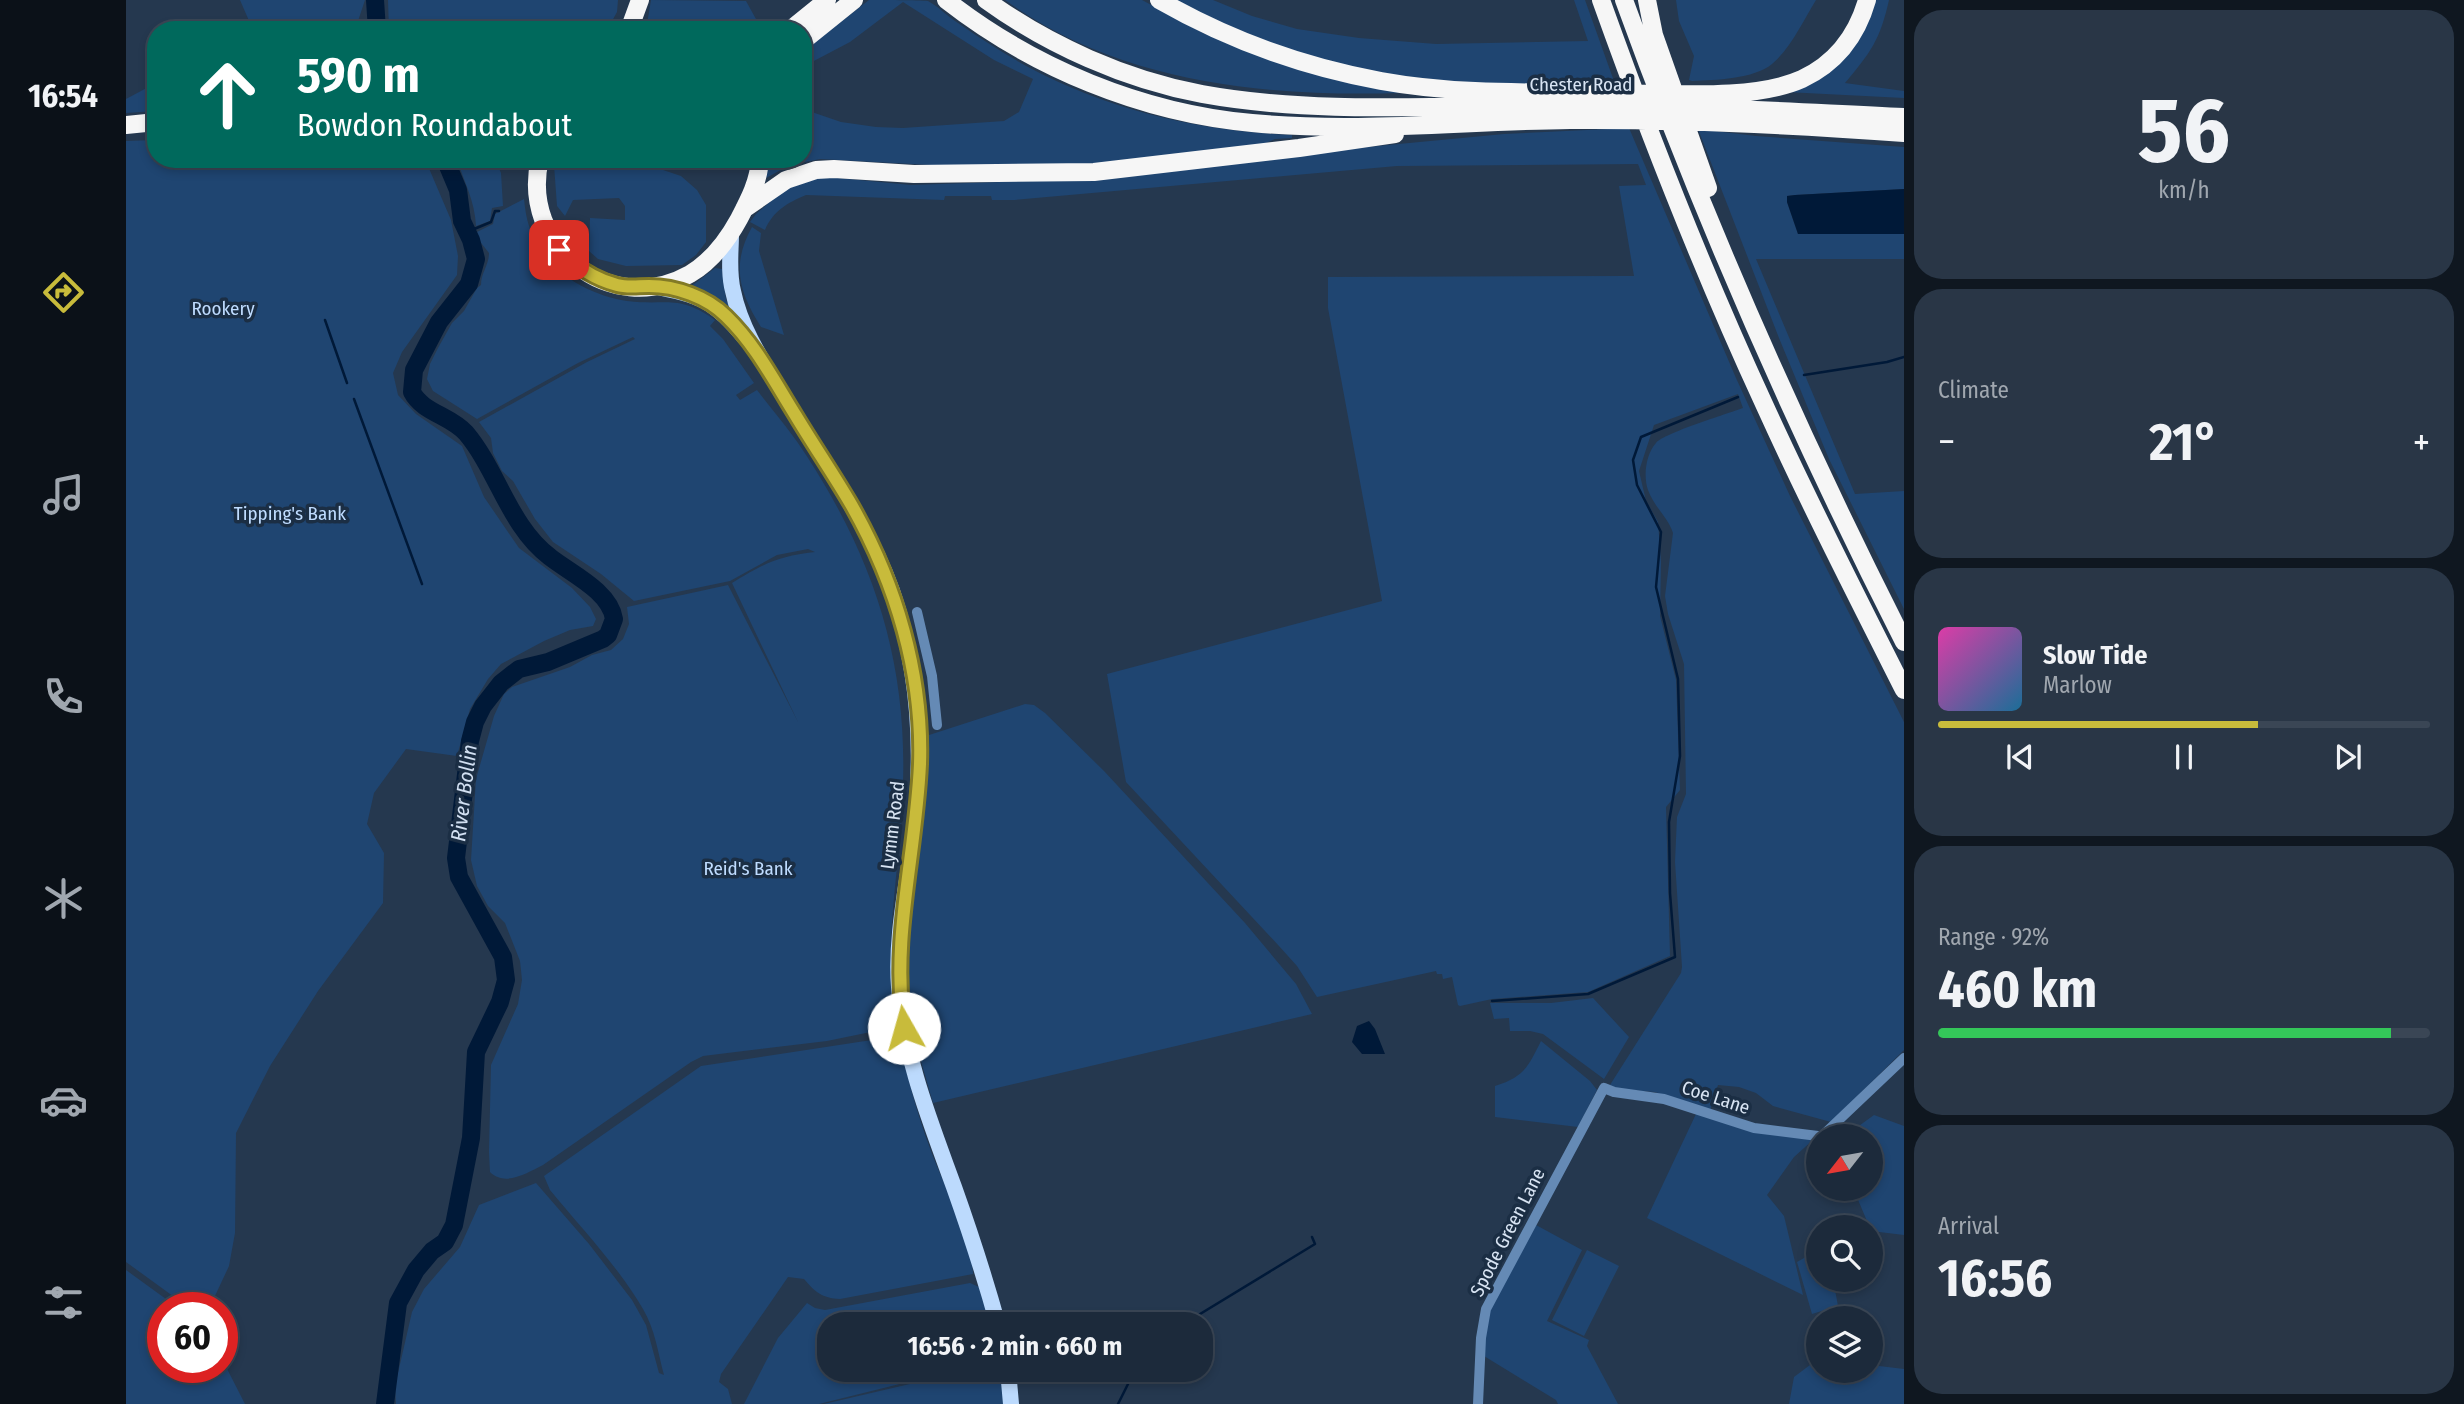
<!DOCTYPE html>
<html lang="en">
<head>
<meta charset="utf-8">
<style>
	body { margin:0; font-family:"Fira Sans Condensed",sans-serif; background:#293646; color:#f1f3f6; height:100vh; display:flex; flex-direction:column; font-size:26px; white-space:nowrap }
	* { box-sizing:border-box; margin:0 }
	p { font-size:23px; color:#a0a7af }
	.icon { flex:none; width:38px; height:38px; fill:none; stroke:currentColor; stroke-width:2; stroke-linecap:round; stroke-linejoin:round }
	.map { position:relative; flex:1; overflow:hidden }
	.details { display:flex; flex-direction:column; gap:10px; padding:10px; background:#0f1720; width:560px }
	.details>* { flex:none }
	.hud { position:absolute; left:21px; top:21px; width:665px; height:147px; border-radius:28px; box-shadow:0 4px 10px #0003,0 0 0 2px #3a4655; background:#00695c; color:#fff; overflow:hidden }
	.needle { width:46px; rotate:239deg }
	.tools { position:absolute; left:1680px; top:1124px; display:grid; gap:14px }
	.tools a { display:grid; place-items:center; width:77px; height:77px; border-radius:50%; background:#1c2a3b; box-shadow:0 4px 10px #0003,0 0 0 2px #3a4655; font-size:35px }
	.speed { position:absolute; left:21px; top:1292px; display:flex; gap:14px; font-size:35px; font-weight:700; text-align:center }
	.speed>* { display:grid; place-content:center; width:91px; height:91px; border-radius:50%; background:#1c2a3b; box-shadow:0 4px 10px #0003,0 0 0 2px #3a4655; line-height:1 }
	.speed .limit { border:10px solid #d22; background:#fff; color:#111 }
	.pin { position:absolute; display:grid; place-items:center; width:60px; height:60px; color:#fff; margin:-30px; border-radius:14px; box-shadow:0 4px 10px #0006 }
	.me { position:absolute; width:77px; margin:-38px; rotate:353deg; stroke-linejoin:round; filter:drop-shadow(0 0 5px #0008) }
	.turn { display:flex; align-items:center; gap:24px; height:147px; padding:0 35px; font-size:32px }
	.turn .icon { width:91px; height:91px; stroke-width:2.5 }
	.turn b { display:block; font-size:49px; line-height:60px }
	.big { font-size:52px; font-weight:700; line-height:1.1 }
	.details .widget { flex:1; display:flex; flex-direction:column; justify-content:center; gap:10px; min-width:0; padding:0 24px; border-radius:28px; background:#293646 }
	.details .dial { align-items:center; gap:0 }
	.dial b { font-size:91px; line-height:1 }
	.song { display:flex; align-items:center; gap:21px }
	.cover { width:84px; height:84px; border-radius:10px; background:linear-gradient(135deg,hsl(320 70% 55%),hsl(200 70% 35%)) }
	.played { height:7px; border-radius:4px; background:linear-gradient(90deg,#c8bb3b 65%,#3a4655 65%) }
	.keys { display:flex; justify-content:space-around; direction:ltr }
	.heat { display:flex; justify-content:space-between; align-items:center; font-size:38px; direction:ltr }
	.charge { height:10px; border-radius:5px; background:linear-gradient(90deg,#34c759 92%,#3a4655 0) }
	.trip { position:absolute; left:691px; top:1312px; width:396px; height:70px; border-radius:28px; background:#1c2a3b; box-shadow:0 4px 10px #0003,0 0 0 2px #3a4655; font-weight:700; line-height:70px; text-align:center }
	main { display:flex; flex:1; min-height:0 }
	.dock { display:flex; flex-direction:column; width:126px; justify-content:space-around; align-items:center; background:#0b1118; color:#a0a7af }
	.dock .icon { width:49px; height:49px }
	.dock .selected { color:#c8bb3b }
	.dock b { font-size:32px; color:#f1f3f6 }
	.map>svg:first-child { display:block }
</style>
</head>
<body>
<main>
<nav class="dock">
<b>16:54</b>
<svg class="icon selected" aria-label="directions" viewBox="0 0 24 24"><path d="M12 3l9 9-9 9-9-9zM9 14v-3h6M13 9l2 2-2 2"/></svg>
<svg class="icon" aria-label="music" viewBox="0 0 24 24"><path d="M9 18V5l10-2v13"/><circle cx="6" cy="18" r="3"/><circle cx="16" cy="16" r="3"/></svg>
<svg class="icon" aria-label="phone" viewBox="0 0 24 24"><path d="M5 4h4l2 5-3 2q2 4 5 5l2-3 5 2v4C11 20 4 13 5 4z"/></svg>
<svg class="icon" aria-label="climate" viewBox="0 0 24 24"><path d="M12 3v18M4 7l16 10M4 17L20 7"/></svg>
<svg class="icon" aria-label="car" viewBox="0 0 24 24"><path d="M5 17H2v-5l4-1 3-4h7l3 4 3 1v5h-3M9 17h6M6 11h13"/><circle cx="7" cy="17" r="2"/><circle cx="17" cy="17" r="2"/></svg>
<svg class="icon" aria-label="filters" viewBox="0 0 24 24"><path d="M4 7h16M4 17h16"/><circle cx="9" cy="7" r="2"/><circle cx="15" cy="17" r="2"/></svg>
</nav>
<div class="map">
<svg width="1778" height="1404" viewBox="0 0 1778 1404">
	<rect width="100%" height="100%" fill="#25384f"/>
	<path fill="#1f4571" d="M 114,0 L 239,0 L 232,21 L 236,30 L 127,30 Z
		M 262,0 L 492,0 L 491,12 L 481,30 L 263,30 Z
		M 525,0 L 620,1 L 636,30 L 520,30 Z
		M 743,0 C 756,0 792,0 802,1 C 812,6 822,17 832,23 C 855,39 880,55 904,68 C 985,111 1075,131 1166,135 L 1166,138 L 1149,139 L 1138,144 L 997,162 L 921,166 L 842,167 L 694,159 L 664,165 L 640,178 L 641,159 L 677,159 L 677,109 L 715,122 L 750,127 L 777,128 L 878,121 L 893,112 L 907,79 L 868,60 L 777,2 L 724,42 L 684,63 L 682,74 L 677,63 L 677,51 Z
		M 879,0 L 1016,0 L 1079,34 L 1275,93 C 1139,97 993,83 879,0 Z
		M 1048,0 L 1087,0 L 1126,16 L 1171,29 L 1233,38 L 1310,44 L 1462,41 L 1448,0 L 1459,0 L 1489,84 C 1409,86 1328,85 1249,72 C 1179,60 1111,31 1048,0 Z
		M 1550,0 L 1690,0 C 1677,21 1665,48 1646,64 C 1628,79 1589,80 1566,81 L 1563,80 L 1568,56 L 1553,21 Z
		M 1747,0 L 1763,0 C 1754,40 1745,52 1719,83 L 1778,91 L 1778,98 L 1660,92 L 1693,75 Z
		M 30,83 L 30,111 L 0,113 L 0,99 Z
		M 1503,128 L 1610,378 L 1664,496 L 1778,722 L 1778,1050 L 1705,1122 L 1647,1106 L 1630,1093 L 1613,1087 L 1592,1085 L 1584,1111 L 1529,1092 L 1488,1089 L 1484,1085 L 1555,973 L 1556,967 L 1549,862 L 1551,817 L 1560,794 L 1558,664 L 1542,614 L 1539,596 L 1547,533 C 1542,517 1528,507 1522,490 C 1517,476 1520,454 1530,443 C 1538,433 1601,414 1617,408 L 1612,394 L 1528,425 L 1513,471 L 1520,501 L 1532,522 L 1535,562 L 1534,616 L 1550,680 L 1554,790 L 1540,807 L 1544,956 L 1462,992 L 1366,999 L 1334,1006 L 1332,1005 L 1326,977 L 1317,979 L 1316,974 L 1311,974 L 1310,971 L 1191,997 L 1171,966 L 1153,946 L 1000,782 L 981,674 L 1256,601 L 1202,308 L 1202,277 L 1508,276 L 1493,186 L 1520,185 L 1512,164 L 1271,166 L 888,200 L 866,200 L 865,196 L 819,196 L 818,200 L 680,195 C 661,203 647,211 639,230 L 624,222 L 630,214 L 647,199 L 647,196 L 668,185 L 684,179 L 701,177 L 785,185 L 874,182 L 1378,134 Z
		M 1572,129 L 1630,136 L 1778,147 L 1778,189 L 1669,195 L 1661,196 L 1661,202 L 1672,234 L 1778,234 L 1778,259 L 1630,259 L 1729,494 L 1778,491 L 1778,609 L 1703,459 L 1653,338 Z
		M 30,140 L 30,159 L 299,159 L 325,220 L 332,256 L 331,275 L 276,352 L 267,373 L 272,395 L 290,414 L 336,446 L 358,497 L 393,548 L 446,588 L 464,607 L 470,619 L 467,626 L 444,630 L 418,641 L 375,664 L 362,679 L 344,709 L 331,756 L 280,749 L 248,793 L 241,824 L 258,853 L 257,903 L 192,991 L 144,1066 L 110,1133 L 109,1233 L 103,1266 L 88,1298 L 77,1307 L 62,1307 L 0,1262 L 0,141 Z
		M 331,159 L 369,159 L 375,173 L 377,206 L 366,208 L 364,221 L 350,226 C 349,201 338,182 331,159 Z
		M 434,159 L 504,159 L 555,176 L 571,190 L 580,205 L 580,242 L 570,255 L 556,265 L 500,266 L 472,259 L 463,251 L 464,218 L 499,220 L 499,206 L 493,198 L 447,200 L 439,216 L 431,206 L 428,165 Z
		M 398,199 C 399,208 400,217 403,226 C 414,268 461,295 501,301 C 541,306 552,294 589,320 L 584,326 L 597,339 L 628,383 L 610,395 L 614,400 L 631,390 C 648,412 667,434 682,458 C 748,560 781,661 777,783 C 776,834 768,885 765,937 C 764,966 767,997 769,1027 L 701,1041 L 577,1056 L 565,1062 L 417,1165 C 401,1173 379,1187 364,1172 L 363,1152 L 365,1065 L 392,1004 L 396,980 L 394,961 L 379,923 L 362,906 L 351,886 L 345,860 L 350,779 L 368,716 L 378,694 L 386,687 L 444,667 L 466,655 L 485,650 L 497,639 L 503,624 L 501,607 L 602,585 L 672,722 L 606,583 C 637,564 652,556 689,552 L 682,549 L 651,555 L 604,581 L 508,601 L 475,574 L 427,542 L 409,519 L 387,481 L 376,471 L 367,453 L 365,438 L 353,422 L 461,362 L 509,339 L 507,337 L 452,363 L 351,419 L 307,391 L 301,379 L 304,364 L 312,348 L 326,323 L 338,311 L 351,288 L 355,285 C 355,273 363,265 363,253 L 352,239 L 351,232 L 367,224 L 369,214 Z
		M 626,227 L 635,233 L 633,251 L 658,335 L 635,327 C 613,292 605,265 626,227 Z
		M 589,268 L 596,269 L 600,299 L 605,311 L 563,288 Z
		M 899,704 L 908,705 L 919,713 L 978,771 L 1119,923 L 1170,984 L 1186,1014 L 807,1103 L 788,1037 L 781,981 L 782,934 L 800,736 Z
		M 1467,998 L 1503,1037 L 1478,1079 L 1417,1034 L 1404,1031 L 1384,1031 L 1383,1018 L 1368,1019 L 1364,1003 L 1425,1003 Z
		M 772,1036 C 781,1075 791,1114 805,1151 C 819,1190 846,1231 847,1274 L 714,1299 C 696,1298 689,1292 678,1279 L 662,1277 L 595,1374 L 593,1382 L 602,1389 L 606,1404 L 270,1404 L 269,1386 L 286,1312 L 298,1289 L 334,1247 L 353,1205 L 410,1183 L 463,1244 L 506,1300 L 520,1325 L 533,1373 L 538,1375 C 532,1353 529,1329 517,1309 C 492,1266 455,1228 424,1190 L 418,1176 L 575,1066 Z
		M 1415,1041 L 1464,1081 L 1471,1090 L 1452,1127 L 1369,1117 L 1369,1086 C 1398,1077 1402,1067 1415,1041 Z
		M 1570,1114 L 1688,1139 L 1668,1157 L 1641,1195 L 1658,1216 L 1677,1295 L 1521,1218 Z
		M 1748,1115 L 1778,1126 L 1778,1235 L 1745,1231 L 1745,1227 L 1732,1227 L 1741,1221 L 1727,1188 L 1745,1188 L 1745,1136 L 1719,1136 Z
		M 1410,1225 L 1456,1250 L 1421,1321 L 1463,1340 L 1461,1346 L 1492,1404 L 1432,1404 L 1430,1400 L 1358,1356 L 1359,1333 L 1366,1302 Z
		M 1461,1250 L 1493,1266 L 1458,1336 L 1426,1320 Z
		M 1692,1250 L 1692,1279 L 1707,1279 L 1712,1306 L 1686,1314 L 1671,1262 Z
		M 0,1270 L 51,1307 L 37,1307 L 37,1367 L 96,1367 L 96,1359 L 119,1404 L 0,1404 Z
		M 844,1283 L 853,1287 L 865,1325 L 704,1325 L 704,1370 L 830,1370 L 693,1404 L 618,1404 L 652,1338 L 681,1303 L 689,1308 L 699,1310 Z
		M 1692,1359 L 1692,1370 L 1745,1370 L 1745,1365 L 1778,1369 L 1778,1404 L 1663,1404 L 1668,1377 Z
		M 844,1370 L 875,1370 L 879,1404 L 698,1404 Z"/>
	<path fill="#001938" d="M 1778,189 L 1778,234 L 1672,234 L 1661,202 L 1661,196 L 1669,195 Z
		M 1243,1021 L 1249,1029 L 1259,1054 L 1236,1054 L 1226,1042 L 1231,1026 Z"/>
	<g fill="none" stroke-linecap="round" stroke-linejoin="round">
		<path stroke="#001938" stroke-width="2.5" d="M 341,232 L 365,222 L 369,211 L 373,211
			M 199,320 L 221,383
			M 1678,375 L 1761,362 L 1778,357
			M 228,399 L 296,584
			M 1366,1001 L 1462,994 L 1549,957 L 1544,893 L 1543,822 L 1554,756 L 1552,679 L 1530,587 L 1535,532 L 1511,485 L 1507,460 L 1515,437 L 1612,397
			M 1056,1325 L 1189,1244 L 1186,1237
			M 992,1404 L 1009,1370"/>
		<path stroke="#001938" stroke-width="18" d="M 249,0 L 251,30
			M 259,1404 L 272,1303 L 290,1270 L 306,1251 L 319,1242 L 328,1225 L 345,1138 L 350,1052 L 374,1002 L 380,980 L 377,957 L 333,877 L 330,858 L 344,741 L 349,722 L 357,706 L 375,683 L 393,669 L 422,662 L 477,639 L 482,635 L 488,619 C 484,591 444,573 424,557 C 383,526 372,471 340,433 C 324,415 297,413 286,392 L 288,370 L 313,322 L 343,284 L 350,259 L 345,240 L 336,221 L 332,190 L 319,159"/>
		<path stroke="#658ab5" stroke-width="10" d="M 791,612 L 806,676 L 811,725
			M 1696,1136 L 1778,1058
			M 1352,1404 L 1355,1338 L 1360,1309 L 1478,1088 L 1488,1092 L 1538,1099 L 1628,1128 L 1692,1136"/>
		<path stroke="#bcdafd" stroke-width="16" d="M 605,233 C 605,252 602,272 607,291 C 614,326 635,359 654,390 C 693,456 740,518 766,591 C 793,669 798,750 788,831 C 782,882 769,935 773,987 C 778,1057 804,1121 828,1187 C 844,1232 859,1278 872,1325
			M 526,286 C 573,294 589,301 619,338
			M 882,1370 L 885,1404"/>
		<path stroke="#f6f6f6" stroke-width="18" d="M 820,0 C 907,68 1016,113 1126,123 C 1231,133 1339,121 1444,120 C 1556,119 1667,125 1778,133
			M 860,0 C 922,45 1000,80 1076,94 C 1197,116 1323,104 1445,105 C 1556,105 1667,112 1778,117
			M 1033,0 C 1101,39 1178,67 1255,81 C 1332,95 1410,92 1488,93 C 1542,93 1627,101 1676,79 C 1710,63 1731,35 1741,0
			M 1475,0 C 1524,137 1577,272 1638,404 C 1682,501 1730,595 1778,690
			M 1498,0 C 1578,221 1672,433 1778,642
			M 1521,0 L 1528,35 L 1582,188
			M 503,30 L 514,0
			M 664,30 L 701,0
			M 677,41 L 728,0
			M 0,125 L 30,122
			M 414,159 C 393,246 484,319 564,274 C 586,261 601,241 613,219 C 623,200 633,181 634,159
			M 618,209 L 660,180 L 690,170 L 708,169 L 788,174 L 968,172 L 1173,148 L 1269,134"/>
	</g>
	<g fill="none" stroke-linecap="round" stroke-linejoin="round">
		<g stroke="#827a26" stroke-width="18">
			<path id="route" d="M 433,250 C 450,267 468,279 491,285 C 502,288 512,286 523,286 C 550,286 581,297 600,316 C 630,345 648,381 670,416 C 688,446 708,475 726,506 C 770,584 797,674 794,764 C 790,855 765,936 778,1028"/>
		</g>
		<use href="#route" stroke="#c8bb3b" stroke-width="12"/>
	</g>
	<g text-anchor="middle" stroke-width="7" stroke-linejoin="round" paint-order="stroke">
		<g font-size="19" fill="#d8e4f3" stroke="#1b2e44">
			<text x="1455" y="91">Chester Road</text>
			<text transform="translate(766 825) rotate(-83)" y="7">Lymm Road</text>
			<text transform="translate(1590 1097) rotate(18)" y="7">Coe Lane</text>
			<text transform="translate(1381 1232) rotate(-63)" y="7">Spode Green Lane</text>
		</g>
		<g font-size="19" fill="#bfdcff" stroke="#1b2e44">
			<text x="97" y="315">Rookery</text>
			<text x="164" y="520">Tipping's Bank</text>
			<text x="622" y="875">Reid's Bank</text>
		</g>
		<g font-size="21" font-style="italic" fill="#d2e0f2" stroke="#1b2e44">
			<text transform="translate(338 793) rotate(-83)" y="7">River Bollin</text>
		</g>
	</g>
</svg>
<div class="tools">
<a><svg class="needle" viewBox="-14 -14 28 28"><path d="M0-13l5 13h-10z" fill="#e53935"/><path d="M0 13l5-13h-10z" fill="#a0a7af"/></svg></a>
<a><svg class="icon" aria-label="search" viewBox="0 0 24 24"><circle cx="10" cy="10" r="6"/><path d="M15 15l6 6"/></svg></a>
<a><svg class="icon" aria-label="layers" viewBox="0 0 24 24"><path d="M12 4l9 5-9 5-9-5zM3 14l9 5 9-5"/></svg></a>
</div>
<div class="speed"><div class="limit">60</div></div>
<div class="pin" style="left:433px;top:250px;background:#d93025"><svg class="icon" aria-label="arrive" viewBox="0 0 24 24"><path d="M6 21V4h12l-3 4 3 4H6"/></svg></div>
<svg class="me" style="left:778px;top:1028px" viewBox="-20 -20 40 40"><circle r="19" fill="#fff"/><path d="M0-13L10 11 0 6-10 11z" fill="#c8bb3b"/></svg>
<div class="trip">16:56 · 2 min · 660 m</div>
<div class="hud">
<div class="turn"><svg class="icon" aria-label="ahead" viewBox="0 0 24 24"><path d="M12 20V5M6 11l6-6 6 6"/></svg><div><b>590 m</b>Bowdon Roundabout</div></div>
</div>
</div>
<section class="details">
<div class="widget dial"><b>56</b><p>km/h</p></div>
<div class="widget"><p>Climate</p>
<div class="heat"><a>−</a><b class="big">21°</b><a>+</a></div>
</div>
<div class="widget">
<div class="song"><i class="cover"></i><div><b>Slow Tide</b><p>Marlow</p></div></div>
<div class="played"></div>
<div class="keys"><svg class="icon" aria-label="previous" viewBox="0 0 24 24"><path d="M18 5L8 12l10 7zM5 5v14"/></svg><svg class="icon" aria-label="pause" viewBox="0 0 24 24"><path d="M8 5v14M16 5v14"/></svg><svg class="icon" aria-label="next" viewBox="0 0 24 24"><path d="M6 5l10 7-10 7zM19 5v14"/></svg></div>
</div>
<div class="widget"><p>Range · 92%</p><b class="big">460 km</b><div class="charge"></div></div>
<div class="widget"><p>Arrival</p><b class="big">16:56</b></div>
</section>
</main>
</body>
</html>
